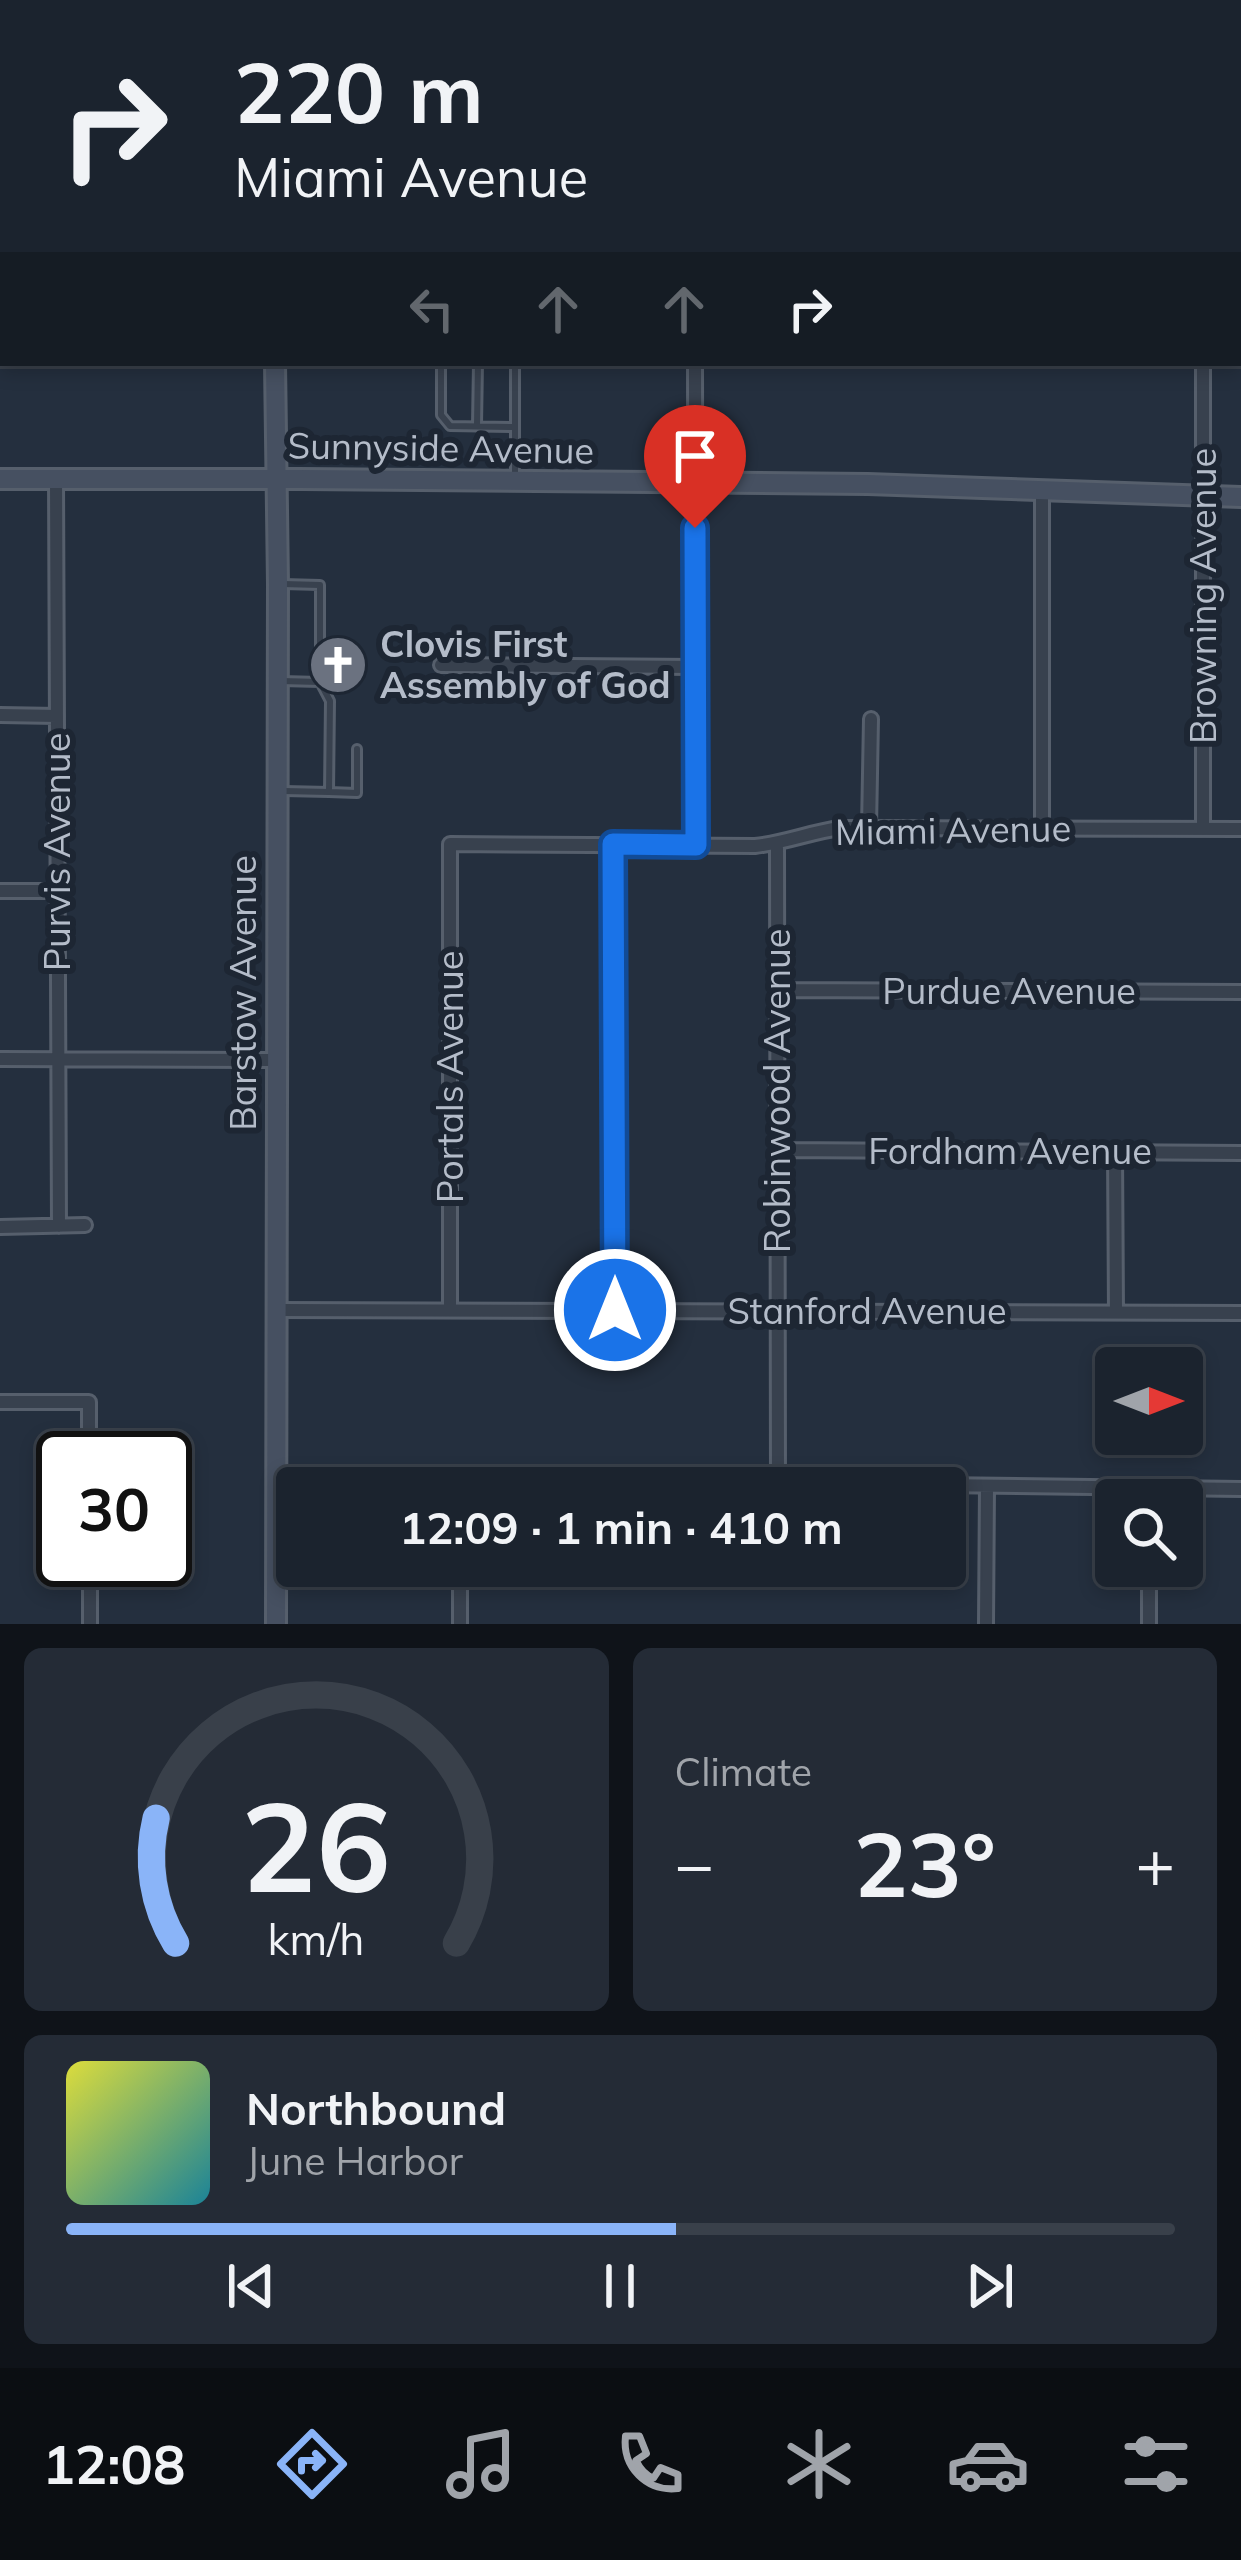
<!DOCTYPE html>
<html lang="en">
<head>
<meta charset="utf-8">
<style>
	body { margin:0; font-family:Mulish,sans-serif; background:#242b36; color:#f1f3f6; height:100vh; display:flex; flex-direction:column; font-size:45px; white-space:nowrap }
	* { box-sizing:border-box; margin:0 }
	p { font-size:39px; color:#a0a4aa }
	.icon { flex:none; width:66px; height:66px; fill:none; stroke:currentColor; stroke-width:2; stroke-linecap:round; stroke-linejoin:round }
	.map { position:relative; height:1624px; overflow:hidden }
	.side { display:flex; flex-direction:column; gap:24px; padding:24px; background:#0f1319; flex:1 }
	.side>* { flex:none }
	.banner { position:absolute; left:0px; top:0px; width:1242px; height:366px; box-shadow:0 6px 18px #0003,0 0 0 3px #39404a; background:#1b232e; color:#f1f3f6; overflow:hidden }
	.needle { width:78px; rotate:90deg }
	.tools { position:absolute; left:1095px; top:1347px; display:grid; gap:24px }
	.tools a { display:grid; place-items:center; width:108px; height:108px; border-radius:12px; background:#1b232e; box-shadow:0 6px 18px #0003,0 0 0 3px #39404a; font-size:60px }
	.speed { position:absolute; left:36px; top:1431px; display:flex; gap:24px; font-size:60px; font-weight:700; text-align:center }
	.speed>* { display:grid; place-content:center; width:156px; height:156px; border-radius:50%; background:#1b232e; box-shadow:0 6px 18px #0003,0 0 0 3px #39404a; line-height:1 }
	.speed .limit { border:6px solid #111; border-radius:18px; background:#fff; color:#111 }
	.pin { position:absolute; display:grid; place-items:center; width:102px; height:102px; color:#fff; margin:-123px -51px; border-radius:50% 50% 50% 0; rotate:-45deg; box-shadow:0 0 12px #0007 }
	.pin .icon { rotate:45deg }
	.me { position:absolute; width:132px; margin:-66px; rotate:0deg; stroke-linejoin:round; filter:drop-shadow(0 0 9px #0008) }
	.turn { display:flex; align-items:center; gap:42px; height:252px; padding:0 36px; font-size:54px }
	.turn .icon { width:156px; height:156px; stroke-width:2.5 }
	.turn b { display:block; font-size:84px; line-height:102px }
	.lanes { display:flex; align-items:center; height:114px; padding:0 36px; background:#0003; justify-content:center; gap:60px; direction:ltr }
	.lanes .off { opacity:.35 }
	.big { font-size:90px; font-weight:700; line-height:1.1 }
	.side .card { flex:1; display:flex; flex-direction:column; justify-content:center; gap:18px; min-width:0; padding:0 42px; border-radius:18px; background:#242b36 }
	.side .dial { align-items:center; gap:0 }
	.dial svg { height:312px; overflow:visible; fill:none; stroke:#39404a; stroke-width:7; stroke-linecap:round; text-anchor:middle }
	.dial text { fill:#f1f3f6; stroke:none }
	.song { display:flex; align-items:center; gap:36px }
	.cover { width:144px; height:144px; border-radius:18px; background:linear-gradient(135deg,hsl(60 70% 55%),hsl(190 70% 35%)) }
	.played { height:12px; border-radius:6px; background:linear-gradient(90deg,#8ab4f8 55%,#39404a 55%) }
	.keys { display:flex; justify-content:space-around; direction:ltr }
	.heat { display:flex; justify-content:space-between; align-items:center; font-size:66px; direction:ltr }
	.side .tiles { flex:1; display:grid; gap:24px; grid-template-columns:1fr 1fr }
	.card:last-child { grid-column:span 2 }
	.trip { position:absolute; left:276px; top:1467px; width:690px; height:120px; border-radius:12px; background:#1b232e; box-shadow:0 6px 18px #0003,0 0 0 3px #39404a; font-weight:700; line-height:120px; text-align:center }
	.tabs { display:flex; height:192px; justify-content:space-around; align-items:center; background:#0b0e12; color:#a0a4aa }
	.tabs .icon { width:84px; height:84px }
	.tabs .active { color:#8ab4f8 }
	.tabs b { font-size:54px; color:#f1f3f6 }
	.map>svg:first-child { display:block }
</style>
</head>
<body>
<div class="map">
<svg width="1241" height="1624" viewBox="0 0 1241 1624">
	<rect width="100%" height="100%" fill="#242f3e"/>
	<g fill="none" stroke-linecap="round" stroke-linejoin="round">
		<g stroke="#565f6c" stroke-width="12">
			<path id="lane" d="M 441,0 L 441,3
				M 478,3 L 478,0
				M 517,3 L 517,0
				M 0,139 L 3,139
				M 0,247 L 3,247
				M 0,323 L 3,323
				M 441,363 L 441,415 L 450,426 L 515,427
				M 477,425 L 478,363
				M 515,478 L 515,363
				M 283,584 L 320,585 L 320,682
				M 281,681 L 320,682 L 330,701 L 329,792 L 284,791
				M 329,792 L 357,793 L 357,749"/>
		</g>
		<g stroke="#565f6c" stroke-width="18">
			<path id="street" d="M 695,3 L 695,0
				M 1115,3 L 1115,0
				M 1239,82 L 1241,83
				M 1239,277 L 1241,277
				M 695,363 L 696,845
				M 56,478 L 59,1226
				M 1042,490 L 1042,828
				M 441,665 L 694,667
				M 0,715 L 57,716
				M 869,828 L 871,719
				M 1203,829 L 1203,363
				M 613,844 L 615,1310
				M 777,844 L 778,1483
				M 0,891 L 57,891
				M 777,990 L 1241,992
				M 0,1059 L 276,1060
				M 779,1150 L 1241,1153
				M 1115,1151 L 1116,1312
				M 0,1227 L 85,1225
				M 450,1309 L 450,844 L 755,846 C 784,843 811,832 840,828 L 1241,829
				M 276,1310 L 1241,1313
				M 0,1402 L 89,1402 L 89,1458
				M 276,1481 L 778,1483 L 1241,1489
				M 90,1560 L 90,1624
				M 460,1566 L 460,1624
				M 986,1624 L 987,1487
				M 1149,1624 L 1149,1566"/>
		</g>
		<g stroke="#565f6c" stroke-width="24">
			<path id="secondary" d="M 274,0 L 274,3
				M 275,363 L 278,584 L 276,1624
				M 0,479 L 302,479 L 868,484 L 1241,497"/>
		</g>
		<use href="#lane" stroke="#38414e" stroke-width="6"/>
		<use href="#street" stroke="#38414e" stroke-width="12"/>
		<use href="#secondary" stroke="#465061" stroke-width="18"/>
	</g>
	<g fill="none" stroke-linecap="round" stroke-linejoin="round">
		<g stroke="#114b97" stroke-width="30">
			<path id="route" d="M 615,1310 L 613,844 L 696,845 L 695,528"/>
		</g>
		<use href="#route" stroke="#1a73e8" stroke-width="21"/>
	</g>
	<defs>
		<g id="church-disc" transform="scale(3)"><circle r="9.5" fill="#6b7280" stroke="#1d2633"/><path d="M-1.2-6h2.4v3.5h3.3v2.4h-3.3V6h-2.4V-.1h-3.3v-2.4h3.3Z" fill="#fff"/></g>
	</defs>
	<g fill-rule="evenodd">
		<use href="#church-disc" x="338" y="665"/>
	</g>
	<g text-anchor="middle" stroke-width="12" stroke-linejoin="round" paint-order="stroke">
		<g font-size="36" fill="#b4bcc9" stroke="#1d2633">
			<text transform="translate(441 448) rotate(1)" y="13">Sunnyside Avenue</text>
			<text transform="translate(1203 596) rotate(-90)" y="13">Browning Avenue</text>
			<text transform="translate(953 830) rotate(-1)" y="13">Miami Avenue</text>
			<text transform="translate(57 852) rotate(-90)" y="13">Purvis Avenue</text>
			<text x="1009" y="1004">Purdue Avenue</text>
			<text transform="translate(243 993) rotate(-90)" y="13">Barstow Avenue</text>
			<text transform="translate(450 1077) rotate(-90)" y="13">Portals Avenue</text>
			<text transform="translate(777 1091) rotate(-90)" y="13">Robinwood Avenue</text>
			<text x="1010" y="1164">Fordham Avenue</text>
			<text x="867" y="1324">Stanford Avenue</text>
		</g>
		<g font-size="36" font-weight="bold" fill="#b4bcc9" stroke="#1d2633" text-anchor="start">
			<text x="380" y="657">Clovis First<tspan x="380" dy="41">Assembly of God</tspan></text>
		</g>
	</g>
</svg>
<div class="tools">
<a><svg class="needle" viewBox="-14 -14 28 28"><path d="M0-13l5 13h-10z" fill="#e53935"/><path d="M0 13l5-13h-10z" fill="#a0a4aa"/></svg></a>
<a><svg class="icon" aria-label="search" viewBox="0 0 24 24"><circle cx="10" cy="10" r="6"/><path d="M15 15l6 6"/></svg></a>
</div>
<div class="speed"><div class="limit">30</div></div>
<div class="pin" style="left:695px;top:528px;background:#d93025"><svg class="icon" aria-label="arrive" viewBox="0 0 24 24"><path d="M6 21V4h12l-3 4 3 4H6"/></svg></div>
<svg class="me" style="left:615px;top:1310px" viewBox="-20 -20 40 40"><circle r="17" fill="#1a73e8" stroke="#fff" stroke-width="3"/><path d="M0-11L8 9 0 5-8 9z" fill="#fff"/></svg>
<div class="trip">12:09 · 1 min · 410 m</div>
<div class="banner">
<div class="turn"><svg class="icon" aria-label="right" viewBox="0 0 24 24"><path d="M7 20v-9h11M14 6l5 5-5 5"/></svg><div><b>220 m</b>Miami Avenue</div></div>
<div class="lanes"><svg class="icon off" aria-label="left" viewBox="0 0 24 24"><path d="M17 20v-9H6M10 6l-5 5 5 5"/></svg><svg class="icon off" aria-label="ahead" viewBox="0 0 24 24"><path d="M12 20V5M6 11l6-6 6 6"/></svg><svg class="icon off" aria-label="ahead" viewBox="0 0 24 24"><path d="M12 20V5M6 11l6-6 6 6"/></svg><svg class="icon" aria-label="right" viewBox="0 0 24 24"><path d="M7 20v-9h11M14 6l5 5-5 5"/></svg></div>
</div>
</div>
<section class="side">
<div class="tiles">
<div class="card dial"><svg viewBox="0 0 100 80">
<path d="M14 69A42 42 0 1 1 86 69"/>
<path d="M14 69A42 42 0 0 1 9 37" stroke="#8ab4f8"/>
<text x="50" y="56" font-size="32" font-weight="700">26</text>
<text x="50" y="72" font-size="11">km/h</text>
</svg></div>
<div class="card"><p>Climate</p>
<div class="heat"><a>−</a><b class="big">23°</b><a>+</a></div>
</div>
<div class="card">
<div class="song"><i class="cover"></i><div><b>Northbound</b><p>June Harbor</p></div></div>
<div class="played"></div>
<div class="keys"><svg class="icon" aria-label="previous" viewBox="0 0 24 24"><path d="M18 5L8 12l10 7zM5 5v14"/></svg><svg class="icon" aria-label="pause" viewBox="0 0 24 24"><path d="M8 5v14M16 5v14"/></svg><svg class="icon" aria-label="next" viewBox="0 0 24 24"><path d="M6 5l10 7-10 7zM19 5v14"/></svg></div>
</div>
</div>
</section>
<nav class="tabs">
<b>12:08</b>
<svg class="icon active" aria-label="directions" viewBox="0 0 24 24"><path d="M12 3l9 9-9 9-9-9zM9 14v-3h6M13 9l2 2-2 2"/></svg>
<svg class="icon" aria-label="music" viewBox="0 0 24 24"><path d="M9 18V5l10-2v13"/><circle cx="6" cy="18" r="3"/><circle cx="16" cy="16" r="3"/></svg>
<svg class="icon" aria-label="phone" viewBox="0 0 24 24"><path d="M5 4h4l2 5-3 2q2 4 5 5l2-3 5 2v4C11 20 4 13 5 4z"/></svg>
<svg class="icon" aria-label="climate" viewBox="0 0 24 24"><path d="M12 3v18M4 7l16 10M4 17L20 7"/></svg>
<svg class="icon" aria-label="car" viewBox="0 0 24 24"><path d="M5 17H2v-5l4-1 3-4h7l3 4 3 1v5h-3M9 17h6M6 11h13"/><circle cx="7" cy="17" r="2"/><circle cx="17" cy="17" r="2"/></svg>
<svg class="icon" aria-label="filters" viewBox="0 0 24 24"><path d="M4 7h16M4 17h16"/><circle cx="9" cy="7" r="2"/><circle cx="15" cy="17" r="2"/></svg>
</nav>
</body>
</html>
